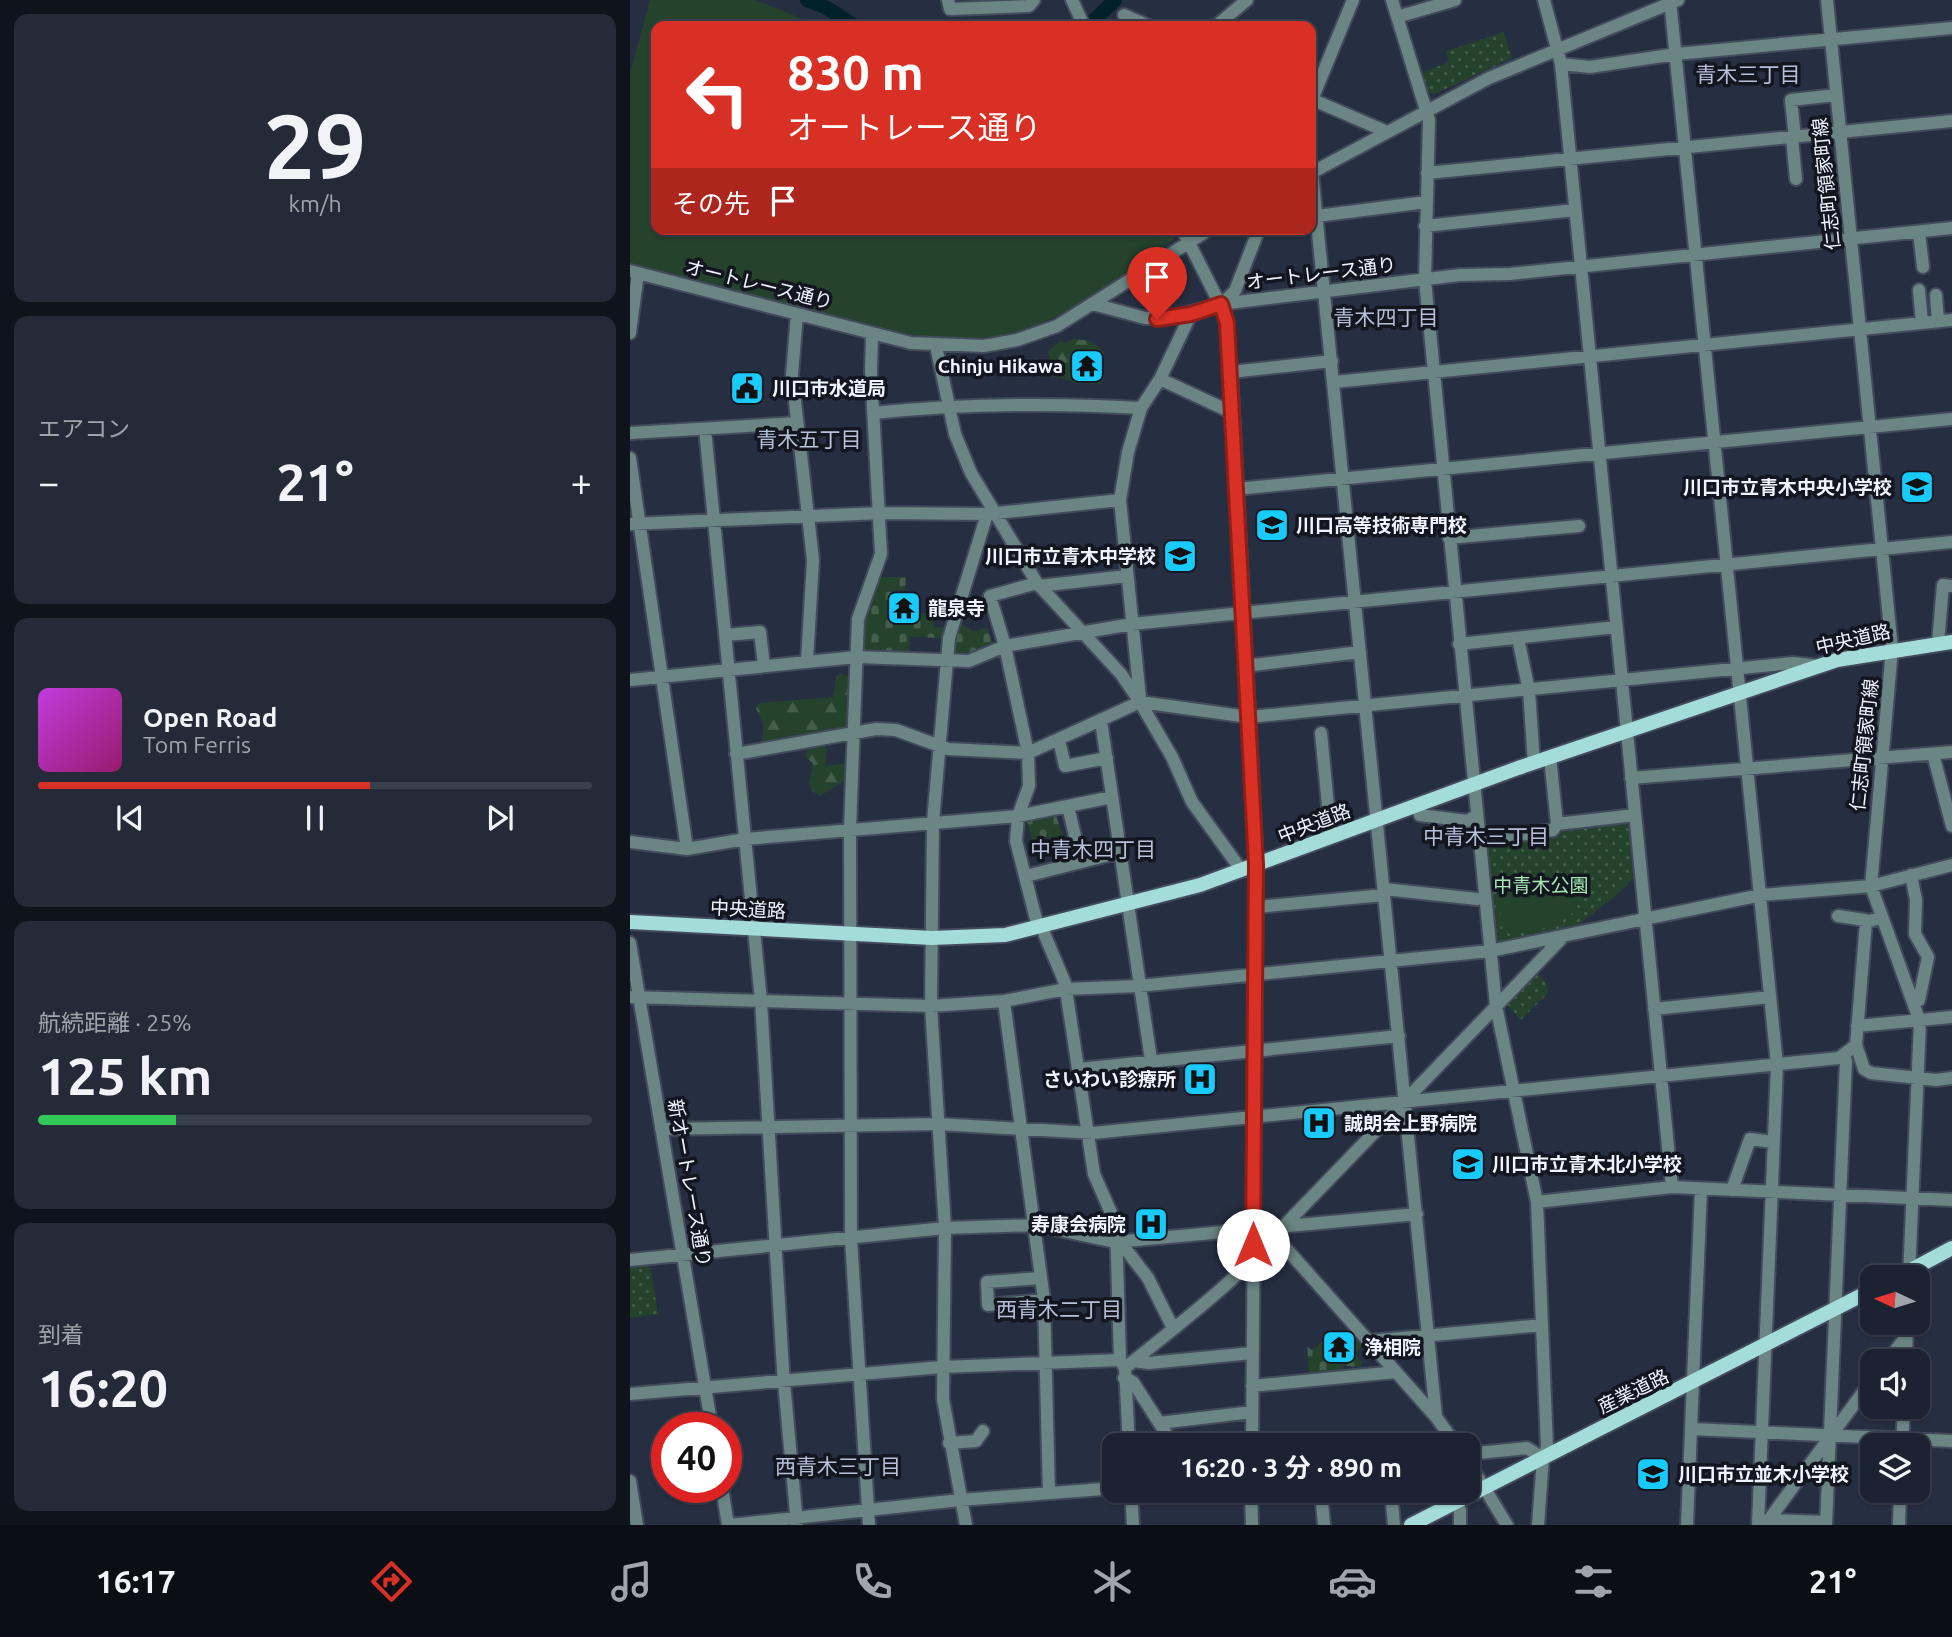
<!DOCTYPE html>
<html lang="ja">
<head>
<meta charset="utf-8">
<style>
	body { margin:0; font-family:Ubuntu,"Noto Sans JP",sans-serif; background:#252a39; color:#f1f3f6; height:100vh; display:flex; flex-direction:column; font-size:26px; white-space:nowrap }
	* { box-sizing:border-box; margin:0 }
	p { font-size:23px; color:#a0a4ab }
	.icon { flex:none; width:38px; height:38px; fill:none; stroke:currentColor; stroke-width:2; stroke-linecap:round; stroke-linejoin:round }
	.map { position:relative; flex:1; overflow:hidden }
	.side { display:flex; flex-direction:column; gap:14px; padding:14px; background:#0f131b; width:630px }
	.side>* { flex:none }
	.guide { position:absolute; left:21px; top:21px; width:665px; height:214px; border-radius:14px; box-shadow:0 2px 5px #0004,0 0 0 2px #3a3f4d; background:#d93025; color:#fff; overflow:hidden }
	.needle { width:46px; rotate:274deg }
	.tools { position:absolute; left:1230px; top:1265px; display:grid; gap:14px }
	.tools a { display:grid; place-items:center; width:70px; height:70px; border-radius:14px; background:#1c2231; box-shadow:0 2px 5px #0004,0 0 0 2px #3a3f4d; font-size:35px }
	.speed { position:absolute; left:21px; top:1412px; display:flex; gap:14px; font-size:35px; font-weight:700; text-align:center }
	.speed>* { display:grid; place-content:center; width:91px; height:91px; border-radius:50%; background:#1c2231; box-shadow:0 2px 5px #0004,0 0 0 2px #3a3f4d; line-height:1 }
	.speed .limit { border:10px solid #d22; background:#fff; color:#111 }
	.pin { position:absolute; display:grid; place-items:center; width:60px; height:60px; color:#fff; margin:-72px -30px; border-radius:50% 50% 50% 0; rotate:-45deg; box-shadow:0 0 7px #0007 }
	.pin .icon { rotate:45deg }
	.me { position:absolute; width:77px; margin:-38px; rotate:0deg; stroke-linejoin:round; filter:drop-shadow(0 0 5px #0008) }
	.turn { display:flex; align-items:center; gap:24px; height:147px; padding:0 21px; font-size:32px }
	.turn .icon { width:91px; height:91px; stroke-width:2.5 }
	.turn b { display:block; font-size:49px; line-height:60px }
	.then { display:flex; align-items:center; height:66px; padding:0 21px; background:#0003; gap:14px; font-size:26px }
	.big { font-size:52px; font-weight:700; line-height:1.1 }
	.side .card { flex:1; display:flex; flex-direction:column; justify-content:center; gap:10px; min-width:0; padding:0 24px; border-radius:14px; background:#252a39 }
	.side .dial { align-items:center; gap:0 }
	.dial b { font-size:91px; line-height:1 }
	.song { display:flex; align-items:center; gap:21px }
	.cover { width:84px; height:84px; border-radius:10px; background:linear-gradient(135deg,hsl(290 70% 55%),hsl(320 70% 35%)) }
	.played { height:7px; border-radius:4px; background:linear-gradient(90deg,#d93025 60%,#3a3f4d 60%) }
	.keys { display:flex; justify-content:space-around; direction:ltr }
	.heat { display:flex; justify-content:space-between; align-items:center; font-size:38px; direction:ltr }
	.charge { height:10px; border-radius:5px; background:linear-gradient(90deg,#34c759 25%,#3a3f4d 0) }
	.trip { position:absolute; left:472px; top:1433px; width:378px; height:70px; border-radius:14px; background:#1c2231; box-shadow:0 2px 5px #0004,0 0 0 2px #3a3f4d; font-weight:700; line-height:70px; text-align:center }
	.tabs { display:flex; height:112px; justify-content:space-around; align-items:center; background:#0b0e14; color:#a0a4ab }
	.tabs .icon { width:49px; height:49px }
	.tabs .on { color:#d93025 }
	.tabs b { font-size:32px; color:#f1f3f6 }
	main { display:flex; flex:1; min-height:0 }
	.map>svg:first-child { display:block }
</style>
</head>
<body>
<main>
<section class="side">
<div class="card dial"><b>29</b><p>km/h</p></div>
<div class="card"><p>エアコン</p>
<div class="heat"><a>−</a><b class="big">21°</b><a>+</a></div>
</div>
<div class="card">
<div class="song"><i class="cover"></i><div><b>Open Road</b><p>Tom Ferris</p></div></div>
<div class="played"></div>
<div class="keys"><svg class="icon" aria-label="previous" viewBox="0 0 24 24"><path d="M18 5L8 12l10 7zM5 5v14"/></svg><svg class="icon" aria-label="pause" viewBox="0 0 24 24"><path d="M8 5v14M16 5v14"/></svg><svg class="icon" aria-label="next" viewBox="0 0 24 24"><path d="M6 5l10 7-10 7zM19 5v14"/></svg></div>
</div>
<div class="card"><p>航続距離 · 25%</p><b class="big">125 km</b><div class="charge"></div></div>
<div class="card"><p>到着</p><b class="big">16:20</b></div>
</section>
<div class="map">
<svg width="1322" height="1525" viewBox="0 0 1322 1525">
	<defs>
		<pattern id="forest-firs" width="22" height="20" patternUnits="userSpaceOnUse" patternTransform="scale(1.75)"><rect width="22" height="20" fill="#24422c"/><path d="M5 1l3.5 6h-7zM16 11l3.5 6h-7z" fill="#445e4c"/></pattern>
		<pattern id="cemetery-stones" width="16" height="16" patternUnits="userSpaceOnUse" patternTransform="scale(1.75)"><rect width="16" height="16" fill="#24422c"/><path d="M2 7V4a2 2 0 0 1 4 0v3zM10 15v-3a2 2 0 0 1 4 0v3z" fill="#445e4c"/></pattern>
		<pattern id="park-dots" width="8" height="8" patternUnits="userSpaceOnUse" patternTransform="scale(1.75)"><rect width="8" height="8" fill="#24422c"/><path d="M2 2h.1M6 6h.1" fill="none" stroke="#445e4c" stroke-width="1.8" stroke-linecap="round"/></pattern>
	</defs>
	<rect width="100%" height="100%" fill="#262e41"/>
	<path fill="url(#forest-firs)" d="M 443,339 L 461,341 L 475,353 L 468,361 L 456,357 L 442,363 L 458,373 L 474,373 L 470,384 L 448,383 L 421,376 L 418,351 L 430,341 L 436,343 Z
		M 211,673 L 221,678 L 219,727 L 215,730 L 137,745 L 132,741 L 133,724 L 126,708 L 129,703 L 203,697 L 206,677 Z
		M 193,744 L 197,750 L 195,766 L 217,763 L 216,780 L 190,796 L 182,791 L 179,784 L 183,763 L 175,757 L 179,746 Z"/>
	<path fill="url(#cemetery-stones)" d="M 249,577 L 276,577 L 275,590 L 262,591 L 263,625 L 283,624 L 291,613 L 304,613 L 304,627 L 316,628 L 315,638 L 280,637 L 279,656 L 232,653 L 233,617 Z
		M 328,622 L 343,631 L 357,628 L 364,647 L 335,659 L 323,658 Z
		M 425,812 L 442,863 L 435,865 L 432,854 L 425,856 L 418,836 L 402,841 L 396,817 Z
		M 730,1337 L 735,1344 L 725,1354 L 733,1363 L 730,1367 L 714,1366 L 708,1373 L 679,1376 L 677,1345 L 681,1350 L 693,1341 L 705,1356 Z"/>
	<path fill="url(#park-dots)" d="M 874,32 L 882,58 L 803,95 L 797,89 L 791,73 L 819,62 L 816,51 Z
		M 1002,820 L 1006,876 L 983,898 L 941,930 L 865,944 L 855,845 L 931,826 Z
		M 908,974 L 917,984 L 918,993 L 891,1020 L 877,1005 Z
		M 0,1265 L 20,1265 L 28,1314 L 0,1318 Z"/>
	<path fill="#24422c" d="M 20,0 L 126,0 L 191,26 L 26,26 L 26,229 L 541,229 L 546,238 C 497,272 444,316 385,332 C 313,352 240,325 171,307 C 114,292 57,278 0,263 L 0,73 Z
		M 941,879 L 945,911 L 926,926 L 873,934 L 868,888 Z"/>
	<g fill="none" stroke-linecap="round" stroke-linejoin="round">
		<path stroke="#002129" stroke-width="14" d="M 177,0 L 197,8 L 225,26
			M 458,26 L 485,0"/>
		<g stroke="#424a5c" stroke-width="16">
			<path id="minor" d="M 318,0 L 320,9 L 399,6 L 404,0
				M 442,0 L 454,26
				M 762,0 L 799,120 L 795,280 L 866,1006 L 907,1202 L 917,1447 L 913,1458 L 908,1525
				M 914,0 L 931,64 L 1042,1187
				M 1040,0 L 1147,1065 L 1128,1525
				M 1197,0 L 1262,649 L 1241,886 L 1290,1022 L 1279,1277
				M 494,15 L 519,26
				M 767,17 L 825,0
				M 586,26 L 617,0
				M 931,64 L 960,67 L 1046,54 L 1322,28
				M 681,99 L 755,131
				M 681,102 L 723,0
				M 1162,138 L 1166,179
				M 1165,138 L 1161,100 L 1206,95
				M 682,172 L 806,1417
				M 681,173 L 859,78 L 1048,0
				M 797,173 L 1322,121
				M 687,216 L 796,202
				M 795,226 L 945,210
				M 552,229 L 595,314 L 601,372 L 627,865 L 622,1446
				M 1289,232 L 1293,267
				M 0,271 L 281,343 L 354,346 L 387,340 L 427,326 L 580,229
				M 1289,290 L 1292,323
				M 1306,295 L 1308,321
				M 463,304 L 515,318 L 539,318 L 591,304 L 830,275 L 880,274 L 1322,228
				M 592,304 L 605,291 L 629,229
				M 167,314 L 162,375 L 183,560 L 177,661
				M 0,333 L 8,273
				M 306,346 L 325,434 L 341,473 L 407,583 L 491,674 L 510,702 L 542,757 L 562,802 L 612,871
				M 601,372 L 702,361
				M 530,379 L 603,413
				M 704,382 L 1322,320
				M 243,413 C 332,404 422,403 511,408
				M 75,429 L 131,1001 L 153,1370 L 167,1525
				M 0,433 L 167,423
				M 0,458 L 57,849
				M 607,489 L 1322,419
				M 0,524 L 251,513 L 357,514 L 490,500
				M 819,538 L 949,526
				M 407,583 L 360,596 L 375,646 L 398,753 L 399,786 L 388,816 L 386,841 L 408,927
				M 409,586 L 497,576
				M 95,635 L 130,632 L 134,666
				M 888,638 L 899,691 L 904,763
				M 1308,643 L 1313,585 L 1322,586
				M 829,644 L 986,627
				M 615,666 L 730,652
				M 0,680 L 226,657 L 339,661 L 375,646 L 502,624 L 1322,542
				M 510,698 L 490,500 L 498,452 L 511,408 L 530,379 L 561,314
				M 471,721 L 521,1060
				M 691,733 L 701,837
				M 429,740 L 435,766 L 477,758
				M 106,754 L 246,729 L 266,730 L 318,749 L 398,753 L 510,702 L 619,717 L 1163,663 L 1189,666
				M 1303,754 L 1322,826
				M 920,757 L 927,824
				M 1001,778 L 1322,752
				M 787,805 L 790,815 L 837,821 L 846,816
				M 438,806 L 451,862
				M 849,841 L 923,830 L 927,824 L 1005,815
				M 0,842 L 57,849 L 115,839 L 388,816 L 482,797
				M 1281,875 L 1286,900 L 1285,934 L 1298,957 L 1289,1000 L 1284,1003
				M 396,876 L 491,852
				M 754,889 L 847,899
				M 626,907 L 754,895
				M 1208,916 L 1235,920 L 1236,922
				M 411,926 L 435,983 L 464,1174 L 486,1224 L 490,1360 L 495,1368 L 499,1446
				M 0,943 L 82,1428
				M 0,997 L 301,1006 L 374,1001 L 436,989 L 509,986 L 860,951 L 1131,895 L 1241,886 L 1322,865
				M 374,1001 L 414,1300 L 419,1493
				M 1024,1009 L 1140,997
				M 1227,1026 L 1322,1017
				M 1226,1045 L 1234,1069 L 1241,1073 L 1306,1080 L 1322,1078
				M 449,1069 L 769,1036
				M 31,1129 L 308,1124 L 463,1133 L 1209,1058 L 1226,1045 L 1236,922 L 1250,918
				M 1102,1190 L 1120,1139 L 1143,1142
				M 907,1202 L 1042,1187 L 1322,1200
				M 645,1236 L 806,1417 L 827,1446
				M 485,1242 L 494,1247 L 518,1278 L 543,1328
				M 0,1260 L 315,1228 L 405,1225 L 485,1242 L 787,1214
				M 411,1278 L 357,1282 L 358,1305 L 414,1300
				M 739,1341 L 912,1325
				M 504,1361 L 519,1363 L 622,1353
				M 1257,1362 L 1277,1335
				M 1276,1362 L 1277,1323
				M 495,1368 C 550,1323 606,1282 653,1227 L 932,938
				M 494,1378 L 503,1382 L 544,1446
				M 622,1386 L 766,1372
				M 0,1394 L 312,1367 L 490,1360
				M 529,1423 L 622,1412
				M 1062,1429 L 1322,1441
				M 319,1443 L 346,1441 L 353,1431
				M 1272,1445 L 1274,1407
				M 838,1454 L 897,1448 L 913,1458
				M 838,1461 L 877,1525
				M 0,1481 L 7,1525
				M 92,1488 L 98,1525
				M 501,1491 L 503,1525
				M 621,1491 L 622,1525
				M 691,1491 L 694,1525
				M 761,1491 L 764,1525
				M 826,1501 L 830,1510 L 830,1525
				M 1138,1520 L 1196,1522
				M 100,1525 L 330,1500 L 485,1488
				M 239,1525 L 221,1239 L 220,829 L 228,619 L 251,554 L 241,372 L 242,333
				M 336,1525 L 313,1399 L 315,1228 L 301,1006 L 303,822 L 319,638 L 357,514
				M 1057,1525 L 1071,1189
				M 1135,1525 L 1242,1380
				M 1196,1525 L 1216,1061 L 1212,1056
				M 1269,1525 L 1270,1491"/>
		</g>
		<g stroke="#424a5c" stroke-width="18">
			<path id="major" d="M 0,922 L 302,938 L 375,935 L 570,885 L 888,768 L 1207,660 L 1322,642
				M 1266,1278 L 1322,1248
				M 781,1525 L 1242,1290"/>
		</g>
		<use href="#minor" stroke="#6a8583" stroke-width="12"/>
		<use href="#major" stroke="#a3dcd9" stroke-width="14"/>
	</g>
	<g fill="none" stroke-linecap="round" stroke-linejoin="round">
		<g stroke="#8d1f18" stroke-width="18">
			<path id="route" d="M 527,319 L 561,314 L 591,304 L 597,323 L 626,865 L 623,1245"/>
		</g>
		<use href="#route" stroke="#d93025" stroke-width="12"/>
	</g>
	<defs>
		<g id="temple-square" transform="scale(1.75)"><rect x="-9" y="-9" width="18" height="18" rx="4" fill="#19cafc" stroke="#13161f"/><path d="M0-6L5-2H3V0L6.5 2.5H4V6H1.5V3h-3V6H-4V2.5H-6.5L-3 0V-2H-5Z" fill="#111"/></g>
		<g id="civic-square" transform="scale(1.75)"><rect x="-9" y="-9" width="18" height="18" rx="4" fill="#19cafc" stroke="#13161f"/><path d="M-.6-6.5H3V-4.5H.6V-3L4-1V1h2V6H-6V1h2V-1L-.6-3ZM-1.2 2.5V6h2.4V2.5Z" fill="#111"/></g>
		<g id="school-square" transform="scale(1.75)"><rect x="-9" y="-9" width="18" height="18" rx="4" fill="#19cafc" stroke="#13161f"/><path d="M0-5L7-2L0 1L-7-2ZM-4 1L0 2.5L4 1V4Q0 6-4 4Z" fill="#111"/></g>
		<g id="university-square" transform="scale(1.75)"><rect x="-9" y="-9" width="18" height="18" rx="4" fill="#19cafc" stroke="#13161f"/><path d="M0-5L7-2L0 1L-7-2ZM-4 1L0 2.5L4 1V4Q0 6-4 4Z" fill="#111"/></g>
		<g id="hospital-square" transform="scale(1.75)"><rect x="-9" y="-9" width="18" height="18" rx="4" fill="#19cafc" stroke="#13161f"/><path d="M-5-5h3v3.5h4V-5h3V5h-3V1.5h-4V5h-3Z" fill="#111"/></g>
	</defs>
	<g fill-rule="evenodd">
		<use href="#temple-square" x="457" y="366"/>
		<use href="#civic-square" x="117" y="388"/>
		<use href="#school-square" x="1287" y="487"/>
		<use href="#university-square" x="642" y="525"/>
		<use href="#school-square" x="550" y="556"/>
		<use href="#temple-square" x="274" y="608"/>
		<use href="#hospital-square" x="570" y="1079"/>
		<use href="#hospital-square" x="689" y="1123"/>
		<use href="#school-square" x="838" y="1164"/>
		<use href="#hospital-square" x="521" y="1224"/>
		<use href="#temple-square" x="709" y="1347"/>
		<use href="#school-square" x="1023" y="1474"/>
	</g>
	<g text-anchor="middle" stroke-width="7" stroke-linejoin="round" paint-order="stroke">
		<g font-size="19" fill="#f0f4ff" stroke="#13161f">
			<text transform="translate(1196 184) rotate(-96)" y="7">仁志町領家町線</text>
			<text transform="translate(691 273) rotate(-7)" y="7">オートレース通り</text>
			<text transform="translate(129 284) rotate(14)" y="7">オートレース通り</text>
			<text transform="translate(1223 639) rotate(-13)" y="7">中央道路</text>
			<text transform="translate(1234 745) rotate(-84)" y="7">仁志町領家町線</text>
			<text transform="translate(684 823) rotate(-21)" y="7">中央道路</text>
			<text transform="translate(118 909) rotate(3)" y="7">中央道路</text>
			<text transform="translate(60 1183) rotate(80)" y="7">新オートレース通り</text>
			<text transform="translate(1003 1391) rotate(-26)" y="7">産業道路</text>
		</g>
		<g font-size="19" font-weight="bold" fill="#f0f4ff" stroke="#13161f" text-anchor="start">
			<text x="433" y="373" text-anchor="end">Chinju Hikawa</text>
			<text x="142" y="395">川口市水道局</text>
			<text x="1262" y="494" text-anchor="end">川口市立青木中央小学校</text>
			<text x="666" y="532">川口高等技術専門校</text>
			<text x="526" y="563" text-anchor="end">川口市立青木中学校</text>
			<text x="298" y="615">龍泉寺</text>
			<text x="546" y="1086" text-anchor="end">さいわい診療所</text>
			<text x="714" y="1130">誠朗会上野病院</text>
			<text x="862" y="1171">川口市立青木北小学校</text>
			<text x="496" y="1231" text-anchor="end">寿康会病院</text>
			<text x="734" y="1354">浄相院</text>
			<text x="1048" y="1481">川口市立並木小学校</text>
		</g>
		<g font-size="19" fill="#a4e7b3" stroke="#13161f">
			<text x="911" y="892">中青木公園</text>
		</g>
		<g font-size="21" fill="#b6c1d9" stroke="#13161f">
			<text x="1118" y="82">青木三丁目</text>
			<text x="756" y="325">青木四丁目</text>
			<text x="179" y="447">青木五丁目</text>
			<text x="856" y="844">中青木三丁目</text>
			<text x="463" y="857">中青木四丁目</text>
			<text x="429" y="1317">西青木二丁目</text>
			<text x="208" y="1474">西青木三丁目</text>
		</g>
	</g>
</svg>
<div class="tools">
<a><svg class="needle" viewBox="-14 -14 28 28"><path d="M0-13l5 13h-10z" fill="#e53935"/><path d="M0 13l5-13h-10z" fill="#a0a4ab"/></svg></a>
<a><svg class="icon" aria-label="sound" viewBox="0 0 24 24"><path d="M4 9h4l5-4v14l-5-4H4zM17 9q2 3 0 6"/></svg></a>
<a><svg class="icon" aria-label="layers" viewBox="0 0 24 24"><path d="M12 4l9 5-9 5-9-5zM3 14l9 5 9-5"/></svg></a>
</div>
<div class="speed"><div class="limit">40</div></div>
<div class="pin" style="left:527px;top:319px;background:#d93025"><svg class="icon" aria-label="arrive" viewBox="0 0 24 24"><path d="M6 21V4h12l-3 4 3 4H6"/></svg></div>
<svg class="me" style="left:623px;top:1245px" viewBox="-20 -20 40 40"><circle r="19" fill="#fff"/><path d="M0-13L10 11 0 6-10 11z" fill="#d93025"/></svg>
<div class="trip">16:20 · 3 分 · 890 m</div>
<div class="guide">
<div class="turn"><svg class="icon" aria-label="left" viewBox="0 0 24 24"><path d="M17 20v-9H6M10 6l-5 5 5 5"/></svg><div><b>830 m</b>オートレース通り</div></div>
<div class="then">その先<svg class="icon" aria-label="arrive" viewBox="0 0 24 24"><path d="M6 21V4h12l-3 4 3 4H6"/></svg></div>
</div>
</div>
</main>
<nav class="tabs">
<b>16:17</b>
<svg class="icon on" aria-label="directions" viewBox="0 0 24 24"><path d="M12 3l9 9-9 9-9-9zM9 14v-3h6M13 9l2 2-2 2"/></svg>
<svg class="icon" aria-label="music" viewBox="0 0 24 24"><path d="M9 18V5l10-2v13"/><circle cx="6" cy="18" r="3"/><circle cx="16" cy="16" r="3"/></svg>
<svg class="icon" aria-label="phone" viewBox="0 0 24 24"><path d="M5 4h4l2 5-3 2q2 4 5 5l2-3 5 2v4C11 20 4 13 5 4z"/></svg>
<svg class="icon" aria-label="climate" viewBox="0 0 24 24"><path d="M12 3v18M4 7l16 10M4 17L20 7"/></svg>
<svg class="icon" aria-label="car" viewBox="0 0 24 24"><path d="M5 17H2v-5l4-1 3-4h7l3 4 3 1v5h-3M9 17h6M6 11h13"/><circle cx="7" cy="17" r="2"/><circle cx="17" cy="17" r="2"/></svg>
<svg class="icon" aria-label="filters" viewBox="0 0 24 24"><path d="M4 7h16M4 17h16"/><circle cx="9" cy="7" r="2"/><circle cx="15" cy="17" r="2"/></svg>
<b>21°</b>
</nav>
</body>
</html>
